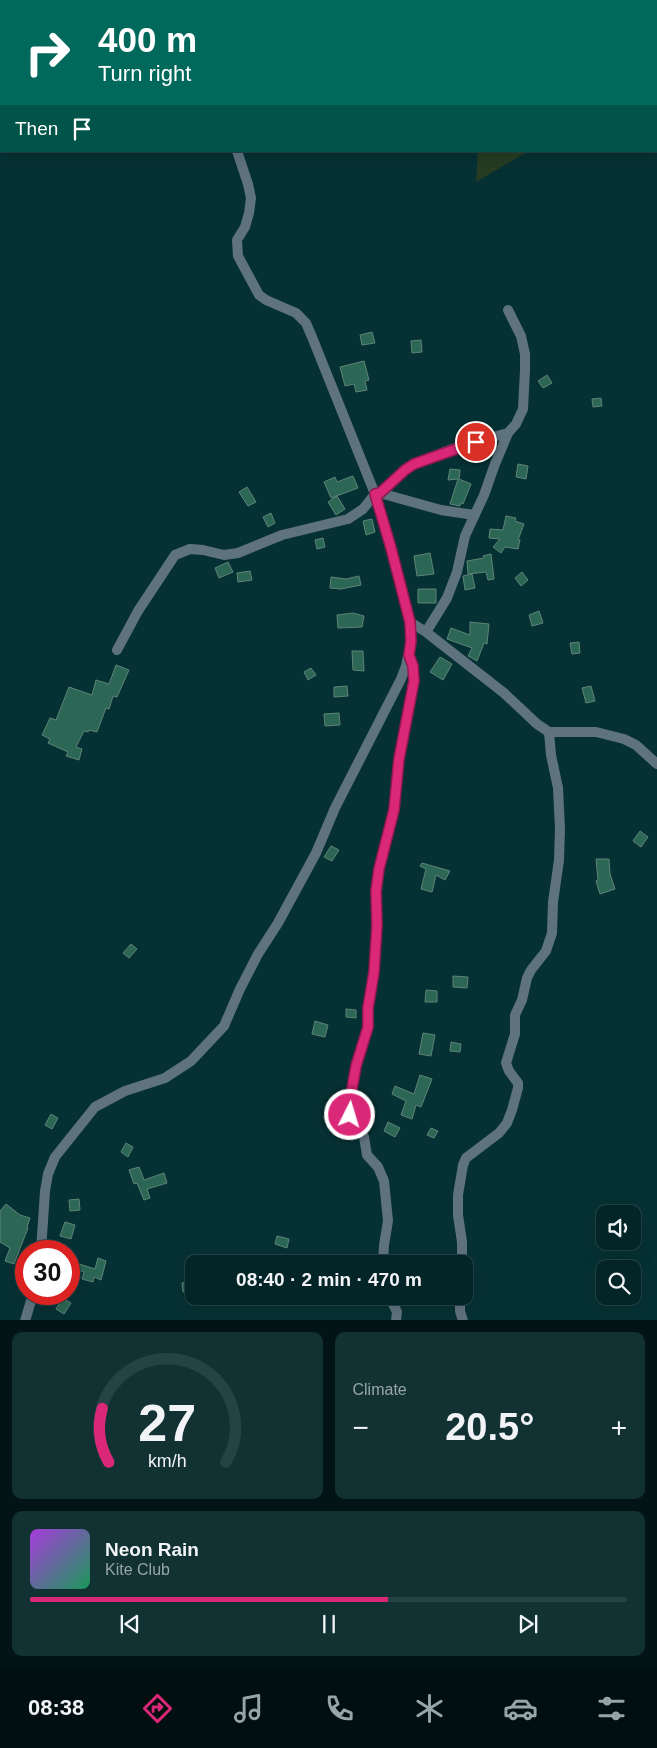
<!DOCTYPE html>
<html lang="en">
<head>
<meta charset="utf-8">
<style>
	body { margin:0; font-family:Arial,sans-serif; background:#123133; color:#f1f3f6; height:100vh; display:flex; flex-direction:column; font-size:19px; white-space:nowrap }
	* { box-sizing:border-box; margin:0 }
	p { font-size:16px; color:#97a5a7 }
	.icon { flex:none; width:28px; height:28px; fill:none; stroke:currentColor; stroke-width:2; stroke-linecap:round; stroke-linejoin:round }
	.map { position:relative; height:1320px; overflow:hidden }
	.panel { display:flex; flex-direction:column; gap:12px; padding:12px; background:#021415; flex:1 }
	.panel>* { flex:none }
	.guide { position:absolute; left:0px; top:0px; width:658px; height:152px; box-shadow:0 5px 20px #0002,0 0 0 1px #254244; background:#00695c; color:#fff; overflow:hidden }
	.buttons { position:absolute; left:596px; top:1205px; display:grid; gap:10px }
	.buttons a { display:grid; place-items:center; width:45px; height:45px; border-radius:10px; background:#042527; box-shadow:0 5px 20px #0002,0 0 0 1px #254244; font-size:25px }
	.speed { position:absolute; left:15px; top:1240px; display:flex; gap:10px; font-size:25px; font-weight:700; text-align:center }
	.speed>* { display:grid; place-content:center; width:65px; height:65px; border-radius:50%; background:#042527; box-shadow:0 5px 20px #0002,0 0 0 1px #254244; line-height:1 }
	.speed .limit { border:8px solid #d22; background:#fff; color:#111 }
	.pin { position:absolute; display:grid; place-items:center; width:42px; height:42px; color:#fff; margin:-21px; border:2px solid #fff; border-radius:50%; box-shadow:0 1px 5px #0007 }
	.me { position:absolute; width:55px; margin:-28px; rotate:5deg; stroke-linejoin:round; filter:drop-shadow(0 0 4px #0008) }
	.turn { display:flex; align-items:center; gap:18px; height:105px; padding:0 15px; font-size:22px }
	.turn .icon { width:65px; height:65px; stroke-width:2.5 }
	.turn b { display:block; font-size:35px; line-height:42px }
	.then { display:flex; align-items:center; height:48px; padding:0 15px; background:#0003; gap:10px; font-size:19px }
	.big { font-size:38px; font-weight:800; line-height:1.1 }
	.panel .widget { flex:1; display:flex; flex-direction:column; justify-content:center; gap:8px; min-width:0; padding:0 18px; border-radius:10px; background:#123133 }
	.panel .dial { align-items:center; gap:0 }
	.dial svg { height:130px; overflow:visible; fill:none; stroke:#254244; stroke-width:7; stroke-linecap:round; text-anchor:middle }
	.dial text { fill:#f1f3f6; stroke:none }
	.song { display:flex; align-items:center; gap:15px }
	.cover { width:60px; height:60px; border-radius:8px; background:linear-gradient(135deg,hsl(280 70% 55%),hsl(150 70% 35%)) }
	.played { height:5px; border-radius:2px; background:linear-gradient(90deg,#db2777 60%,#254244 60%) }
	.keys { display:flex; justify-content:space-around; direction:ltr }
	.heat { display:flex; justify-content:space-between; align-items:center; font-size:28px; direction:ltr }
	.panel .tiles { flex:1; display:grid; gap:12px; grid-template-columns:1fr 1fr }
	.widget:last-child { grid-column:span 2 }
	.trip { position:absolute; left:185px; top:1255px; width:288px; height:50px; border-radius:10px; background:#042527; box-shadow:0 5px 20px #0002,0 0 0 1px #254244; font-weight:800; line-height:50px; text-align:center }
	.tabs { display:flex; height:80px; justify-content:space-around; align-items:center; background:#020f10; color:#97a5a7 }
	.tabs .icon { width:35px; height:35px }
	.tabs .current { color:#db2777 }
	.tabs b { font-size:22px; color:#f1f3f6 }
	.map>svg:first-child { display:block }
</style>
</head>
<body>
<div class="map">
<svg width="657" height="1321" viewBox="0 0 657 1321">
	<rect width="100%" height="100%" fill="#063134"/>
	<path fill="#263c23" d="M 478,151 L 529,151 L 476,182 Z"/>
	<path fill="#2c6756" stroke="#5f8377" d="M 372,332 L 375,343 L 362,345 L 360,335 Z
		M 421,340 L 422,352 L 412,353 L 411,341 Z
		M 364,361 L 369,380 L 365,381 L 367,390 L 356,392 L 354,384 L 345,386 L 340,367 Z
		M 547,375 L 552,383 L 543,388 L 538,381 Z
		M 601,398 L 602,406 L 593,407 L 592,399 Z
		M 518,464 L 528,466 L 526,479 L 516,477 Z
		M 450,469 L 460,470 L 459,479 L 471,484 L 463,504 L 461,503 L 460,506 L 450,504 L 458,479 L 448,480 Z
		M 353,476 L 358,488 L 331,498 L 324,482 L 335,477 L 337,482 Z
		M 247,487 L 256,502 L 248,506 L 239,492 Z
		M 337,496 L 345,509 L 336,515 L 328,502 Z
		M 271,513 L 275,523 L 268,527 L 263,517 Z
		M 506,516 L 516,518 L 515,521 L 524,524 L 518,540 L 520,540 L 518,549 L 505,547 L 501,553 L 493,547 L 500,539 L 489,538 L 490,529 L 503,530 Z
		M 372,519 L 375,532 L 366,535 L 363,521 Z
		M 323,538 L 325,547 L 317,549 L 315,540 Z
		M 430,553 L 434,574 L 417,576 L 414,556 Z
		M 491,554 L 494,579 L 488,580 L 486,572 L 468,574 L 467,561 L 484,558 L 483,556 Z
		M 228,562 L 233,572 L 219,578 L 215,568 Z
		M 250,571 L 252,580 L 238,582 L 237,573 Z
		M 522,572 L 528,580 L 521,586 L 515,578 Z
		M 472,574 L 475,588 L 465,590 L 463,576 Z
		M 359,576 L 361,585 L 341,589 L 330,588 L 331,577 L 346,579 Z
		M 418,589 L 436,589 L 436,603 L 418,603 Z
		M 539,611 L 543,623 L 532,626 L 529,615 Z
		M 353,613 L 364,616 L 362,627 L 338,628 L 337,615 Z
		M 470,622 L 489,624 L 487,644 L 484,643 L 477,661 L 468,656 L 472,648 L 447,639 L 451,628 L 470,635 Z
		M 579,642 L 580,653 L 572,654 L 570,643 Z
		M 352,651 L 363,651 L 364,671 L 353,670 Z
		M 440,657 L 452,664 L 443,680 L 430,672 Z
		M 116,665 L 129,670 L 117,697 L 113,696 L 109,709 L 106,708 L 97,732 L 89,730 L 88,732 L 84,731 L 76,747 L 82,749 L 79,760 L 66,756 L 68,752 L 48,743 L 50,739 L 42,735 L 50,718 L 56,720 L 69,687 L 92,695 L 96,680 L 109,684 Z
		M 311,668 L 316,675 L 308,680 L 304,672 Z
		M 347,686 L 348,696 L 334,697 L 334,687 Z
		M 591,686 L 595,701 L 586,703 L 582,688 Z
		M 339,713 L 340,725 L 325,726 L 324,714 Z
		M 640,831 L 648,837 L 641,847 L 633,841 Z
		M 331,846 L 339,850 L 332,861 L 324,857 Z
		M 596,859 L 609,859 L 610,874 L 615,889 L 600,894 L 596,881 L 598,880 Z
		M 422,863 L 450,871 L 445,880 L 436,875 L 432,892 L 421,889 L 426,869 L 420,866 Z
		M 131,944 L 137,949 L 129,958 L 123,953 Z
		M 453,976 L 468,977 L 467,988 L 453,987 Z
		M 426,990 L 437,991 L 437,1002 L 425,1002 Z
		M 346,1009 L 356,1010 L 356,1018 L 346,1017 Z
		M 315,1021 L 328,1025 L 325,1037 L 312,1034 Z
		M 423,1033 L 435,1035 L 431,1056 L 419,1054 Z
		M 451,1042 L 461,1044 L 460,1052 L 450,1051 Z
		M 420,1075 L 432,1079 L 421,1107 L 416,1105 L 412,1119 L 401,1115 L 406,1101 L 392,1094 L 395,1086 L 414,1094 Z
		M 51,1114 L 58,1118 L 52,1129 L 45,1125 Z
		M 388,1122 L 400,1128 L 395,1137 L 384,1131 Z
		M 431,1128 L 438,1131 L 434,1138 L 427,1135 Z
		M 126,1143 L 133,1147 L 128,1157 L 121,1152 Z
		M 139,1167 L 144,1180 L 164,1173 L 167,1183 L 147,1189 L 150,1198 L 144,1200 L 137,1183 L 134,1184 L 129,1170 Z
		M 79,1199 L 80,1210 L 70,1211 L 69,1200 Z
		M 6,1204 L 20,1215 L 30,1218 L 27,1227 L 28,1228 L 14,1264 L 5,1261 L 10,1248 L 0,1242 L 0,1211 Z
		M 65,1222 L 75,1225 L 71,1239 L 60,1236 Z
		M 277,1236 L 289,1239 L 287,1248 L 275,1244 Z
		M 404,1255 L 405,1263 L 396,1264 L 395,1256 Z
		M 98,1258 L 106,1261 L 101,1280 L 94,1277 L 93,1282 L 82,1279 L 84,1272 L 77,1269 L 79,1264 L 95,1269 Z
		M 194,1281 L 194,1290 L 183,1292 L 182,1283 Z
		M 63,1298 L 71,1303 L 64,1314 L 56,1309 Z"/>
	<g fill="none" stroke-linecap="round" stroke-linejoin="round">
		<path stroke="#5f737f" stroke-width="10" d="M 181,0 L 181,1
			M 380,493 L 441,510 L 474,515
			M 410,622 L 426,632 L 504,693 L 537,724 L 549,732 L 596,732 L 624,739 L 636,745 L 657,764
			M 426,632 L 447,598 L 457,572 L 465,536 L 484,495 L 495,464 L 508,433
			M 117,650 L 138,611 L 175,555 L 190,549 L 203,550 L 224,555 L 238,553 L 282,535 L 348,519 L 363,509 L 375,494 L 380,493 L 405,469 L 413,464 L 463,445 L 508,433 L 516,424 L 523,409 L 525,370 L 525,354 L 521,336 L 508,310
			M 41,1251 L 45,1191 L 48,1174 L 55,1157 L 95,1107 L 125,1091 L 165,1078 L 191,1061 L 224,1026 L 240,989 L 258,954 L 278,923 L 316,853 L 335,808 L 401,679 L 406,666 L 411,641 L 410,622 L 391,548 L 375,494 L 312,337 L 306,323 L 296,313 L 266,300 L 259,295 L 238,256 L 237,240 L 245,227 L 249,213 L 251,198 L 248,184 L 237,151
			M 383,1264 L 384,1245 L 388,1221 L 384,1181 L 378,1167 L 367,1155 L 364,1137 L 359,1125 L 350,1115 L 349,1106 L 356,1066 L 368,1027 L 368,1008 L 374,972 L 377,925 L 377,891 L 379,869 L 394,810 L 399,759 L 414,681 L 413,666 L 409,655
			M 462,1264 L 462,1242 L 458,1215 L 458,1195 L 463,1165 L 466,1158 L 499,1133 L 507,1123 L 512,1110 L 518,1088 L 518,1083 L 509,1071 L 506,1063 L 515,1034 L 515,1015 L 522,1000 L 527,978 L 531,970 L 546,951 L 552,933 L 553,902 L 559,860 L 560,829 L 558,788 L 551,755 L 549,732
			M 389,1296 L 397,1312 L 396,1321
			M 460,1296 L 460,1311 L 463,1321
			M 25,1321 L 33,1294"/>
	</g>
	<g fill="none" stroke-linecap="round" stroke-linejoin="round">
		<g stroke="#8e194d" stroke-width="12">
			<path id="route" d="M 350,1115 L 349,1106 L 356,1066 L 368,1027 L 368,1008 L 374,972 L 377,925 L 376,891 L 379,869 L 394,810 L 399,759 L 414,681 L 413,666 L 409,655 L 411,641 L 410,622 L 391,548 L 375,494 L 380,493 L 405,470 L 414,464 L 476,442"/>
		</g>
		<use href="#route" stroke="#db2777" stroke-width="9"/>
	</g>
</svg>
<div class="buttons">
<a><svg class="icon" aria-label="sound" viewBox="0 0 24 24"><path d="M4 9h4l5-4v14l-5-4H4zM17 9q2 3 0 6"/></svg></a>
<a><svg class="icon" aria-label="search" viewBox="0 0 24 24"><circle cx="10" cy="10" r="6"/><path d="M15 15l6 6"/></svg></a>
</div>
<div class="speed"><div class="limit">30</div></div>
<div class="pin" style="left:476px;top:442px;background:#d93025"><svg class="icon" aria-label="arrive" viewBox="0 0 24 24"><path d="M6 21V4h12l-3 4 3 4H6"/></svg></div>
<svg class="me" style="left:350px;top:1115px" viewBox="-20 -20 40 40"><circle r="17" fill="#db2777" stroke="#fff" stroke-width="3"/><path d="M0-11L8 9 0 5-8 9z" fill="#fff"/></svg>
<div class="trip">08:40 · 2 min · 470 m</div>
<div class="guide">
<div class="turn"><svg class="icon" aria-label="right" viewBox="0 0 24 24"><path d="M7 20v-9h11M14 6l5 5-5 5"/></svg><div><b>400 m</b>Turn right</div></div>
<div class="then">Then<svg class="icon" aria-label="arrive" viewBox="0 0 24 24"><path d="M6 21V4h12l-3 4 3 4H6"/></svg></div>
</div>
</div>
<section class="panel">
<div class="tiles">
<div class="widget dial"><svg viewBox="0 0 100 80">
<path d="M14 69A42 42 0 1 1 86 69"/>
<path d="M14 69A42 42 0 0 1 10 36" stroke="#db2777"/>
<text x="50" y="56" font-size="32" font-weight="700">27</text>
<text x="50" y="72" font-size="11">km/h</text>
</svg></div>
<div class="widget"><p>Climate</p>
<div class="heat"><a>−</a><b class="big">20.5°</b><a>+</a></div>
</div>
<div class="widget">
<div class="song"><i class="cover"></i><div><b>Neon Rain</b><p>Kite Club</p></div></div>
<div class="played"></div>
<div class="keys"><svg class="icon" aria-label="previous" viewBox="0 0 24 24"><path d="M18 5L8 12l10 7zM5 5v14"/></svg><svg class="icon" aria-label="pause" viewBox="0 0 24 24"><path d="M8 5v14M16 5v14"/></svg><svg class="icon" aria-label="next" viewBox="0 0 24 24"><path d="M6 5l10 7-10 7zM19 5v14"/></svg></div>
</div>
</div>
</section>
<nav class="tabs">
<b>08:38</b>
<svg class="icon current" aria-label="directions" viewBox="0 0 24 24"><path d="M12 3l9 9-9 9-9-9zM9 14v-3h6M13 9l2 2-2 2"/></svg>
<svg class="icon" aria-label="music" viewBox="0 0 24 24"><path d="M9 18V5l10-2v13"/><circle cx="6" cy="18" r="3"/><circle cx="16" cy="16" r="3"/></svg>
<svg class="icon" aria-label="phone" viewBox="0 0 24 24"><path d="M5 4h4l2 5-3 2q2 4 5 5l2-3 5 2v4C11 20 4 13 5 4z"/></svg>
<svg class="icon" aria-label="climate" viewBox="0 0 24 24"><path d="M12 3v18M4 7l16 10M4 17L20 7"/></svg>
<svg class="icon" aria-label="car" viewBox="0 0 24 24"><path d="M5 17H2v-5l4-1 3-4h7l3 4 3 1v5h-3M9 17h6M6 11h13"/><circle cx="7" cy="17" r="2"/><circle cx="17" cy="17" r="2"/></svg>
<svg class="icon" aria-label="filters" viewBox="0 0 24 24"><path d="M4 7h16M4 17h16"/><circle cx="9" cy="7" r="2"/><circle cx="15" cy="17" r="2"/></svg>
</nav>
</body>
</html>
